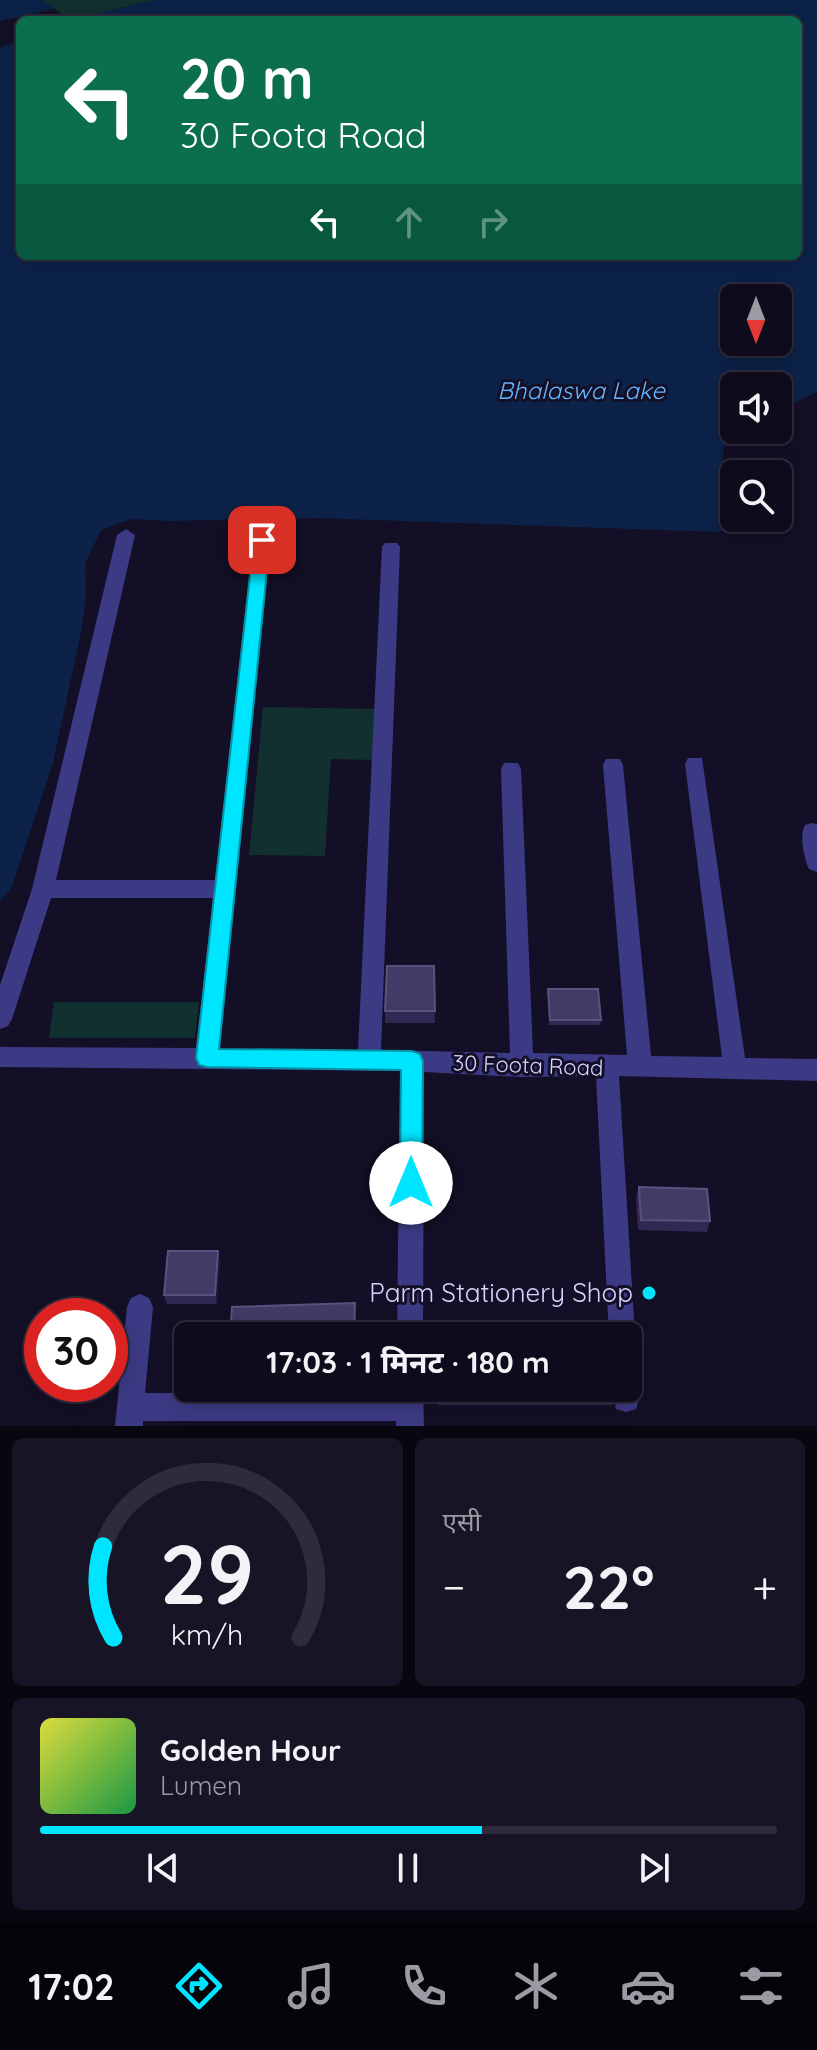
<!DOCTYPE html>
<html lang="hi">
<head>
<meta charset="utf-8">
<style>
	body { margin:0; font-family:Quicksand,"Noto Sans Devanagari",sans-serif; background:#171425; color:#f1f3f6; height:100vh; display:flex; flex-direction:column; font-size:30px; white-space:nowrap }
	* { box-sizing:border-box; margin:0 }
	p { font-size:26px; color:#9b9ba3 }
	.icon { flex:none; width:44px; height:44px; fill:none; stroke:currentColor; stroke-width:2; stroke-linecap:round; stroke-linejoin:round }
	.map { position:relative; height:1426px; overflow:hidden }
	.sheet { display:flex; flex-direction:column; gap:12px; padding:12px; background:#08060f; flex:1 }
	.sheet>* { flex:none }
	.guide { position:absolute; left:16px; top:16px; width:786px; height:244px; border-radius:12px; box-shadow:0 4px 20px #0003,0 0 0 2px #2e2b3b; background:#0b6e4f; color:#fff; overflow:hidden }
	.needle { width:52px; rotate:180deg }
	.fabs { position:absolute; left:720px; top:284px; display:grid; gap:16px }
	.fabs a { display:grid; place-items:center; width:72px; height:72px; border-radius:12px; background:#0e0b1c; box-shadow:0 4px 20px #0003,0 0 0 2px #2e2b3b; font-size:40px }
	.speed { position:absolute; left:24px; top:1298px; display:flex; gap:16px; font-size:40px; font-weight:700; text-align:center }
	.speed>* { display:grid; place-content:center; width:104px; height:104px; border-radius:50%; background:#0e0b1c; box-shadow:0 4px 20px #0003,0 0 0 2px #2e2b3b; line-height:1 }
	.speed .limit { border:12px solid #d22; background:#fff; color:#111 }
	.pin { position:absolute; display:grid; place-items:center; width:68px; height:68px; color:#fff; margin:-34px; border-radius:16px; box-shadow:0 4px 12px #0006 }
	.me { position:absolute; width:88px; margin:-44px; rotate:0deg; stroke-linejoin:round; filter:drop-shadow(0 0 6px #0008) }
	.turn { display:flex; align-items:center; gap:28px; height:168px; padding:0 32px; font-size:36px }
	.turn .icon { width:104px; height:104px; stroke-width:2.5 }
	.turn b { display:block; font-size:56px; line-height:68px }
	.lanes { display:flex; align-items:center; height:76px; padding:0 32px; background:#0003; justify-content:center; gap:40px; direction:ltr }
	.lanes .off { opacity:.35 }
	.big { font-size:60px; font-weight:700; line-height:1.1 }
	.sheet .card { flex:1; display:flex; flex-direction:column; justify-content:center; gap:12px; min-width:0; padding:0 28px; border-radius:12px; background:#171425 }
	.sheet .dial { align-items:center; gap:0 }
	.dial svg { height:208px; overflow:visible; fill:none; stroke:#2e2b3b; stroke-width:7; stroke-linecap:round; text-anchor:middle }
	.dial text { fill:#f1f3f6; stroke:none }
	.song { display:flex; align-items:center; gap:24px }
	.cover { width:96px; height:96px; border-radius:12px; background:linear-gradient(135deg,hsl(60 70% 55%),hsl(140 70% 35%)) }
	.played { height:8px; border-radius:4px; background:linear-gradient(90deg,#00e5ff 60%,#2e2b3b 60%) }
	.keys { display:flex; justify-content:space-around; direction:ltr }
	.heat { display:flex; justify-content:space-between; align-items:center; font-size:44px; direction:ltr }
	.sheet .tiles { flex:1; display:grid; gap:12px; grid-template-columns:1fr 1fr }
	.card:last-child { grid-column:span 2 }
	.trip { position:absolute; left:174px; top:1322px; width:468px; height:80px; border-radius:12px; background:#0e0b1c; box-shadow:0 4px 20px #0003,0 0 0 2px #2e2b3b; font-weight:700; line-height:80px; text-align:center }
	.dock { display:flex; height:128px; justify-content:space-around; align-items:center; background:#06040b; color:#9b9ba3 }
	.dock .icon { width:56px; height:56px }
	.dock .current { color:#00e5ff }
	.dock b { font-size:36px; color:#f1f3f6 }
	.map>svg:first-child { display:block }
</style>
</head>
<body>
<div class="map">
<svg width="817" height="1426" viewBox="0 0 817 1426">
	<rect width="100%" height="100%" fill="#130f26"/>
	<path fill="#12302f" d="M 42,0 L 154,0 L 70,20 Z
		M 263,707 L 378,709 L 376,760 L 331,759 L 325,856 L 249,855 Z
		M 54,1002 L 199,1002 L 195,1038 L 49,1038 Z"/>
	<path fill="#0c2248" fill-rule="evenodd" d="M 0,0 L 42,0 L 54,9 L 0,21 Z
		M 154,0 L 817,0 L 817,392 L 778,411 L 778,386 L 734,386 L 734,430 L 740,430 C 706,447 734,491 733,526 L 719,532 L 316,518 L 169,521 L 131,519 L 101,530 L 85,564 L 86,598 L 80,637 L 53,763 L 11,889 L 0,901 L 0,48 L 20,40 L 20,256 L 798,256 L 798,20 L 70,20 ZM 734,298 L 778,298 L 778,342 L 734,342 Z"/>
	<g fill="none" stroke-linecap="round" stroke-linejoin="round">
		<path fill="#3d3a85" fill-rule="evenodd" d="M 126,529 L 135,535 L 56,880 L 215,880 L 253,540 L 262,534 L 271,540 L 220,1049 L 358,1050 L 382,547 L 385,543 L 397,543 L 400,547 L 381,1050 L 510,1053 L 501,769 L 504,763 L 518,763 L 521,769 L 533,1053 L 627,1055 L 603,765 L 606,759 L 620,759 L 623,765 L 651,1056 L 722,1057 L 685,764 L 688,758 L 702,758 L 745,1058 L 817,1059 L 817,1081 L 619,1076 L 635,1336 L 631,1345 L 628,1347 L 628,1336 L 609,1336 L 596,1076 L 522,1077 L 424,1072 L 423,1336 L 397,1336 L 400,1071 L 0,1067 L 0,1047 L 196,1048 L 213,898 L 51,898 L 12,1019 L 8,1026 L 0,1029 L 0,985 L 32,889 L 117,535 Z
			M 812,823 L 817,824 L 817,872 L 809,869 C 804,858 799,836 805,825 Z
			M 140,1294 L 149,1298 L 153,1307 L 145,1393 L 397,1393 L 397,1388 L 423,1388 L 424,1426 L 396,1426 L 396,1421 L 143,1421 L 143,1426 L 115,1426 L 127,1307 L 131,1298 Z
			M 628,1376 L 635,1378 L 639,1399 L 636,1409 L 626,1412 L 616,1409 L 612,1388 L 628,1388 Z"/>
	</g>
	<path fill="#312854" d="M 434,966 L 435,1023 L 385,1023 L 385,1011 Z
		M 548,989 L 601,1020 L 600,1025 L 549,1025 Z
		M 639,1187 L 710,1221 L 707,1232 L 638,1230 L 636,1197 Z
		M 218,1251 L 220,1261 L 217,1304 L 167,1304 L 164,1295 Z
		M 438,1388 L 614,1396 L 612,1405 L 438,1405 Z"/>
	<path fill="#1d163a" d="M 218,1251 L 220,1261 L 217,1304 L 215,1295 Z"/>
	<path fill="#433a66" stroke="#5a527e" stroke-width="2" d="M 387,966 L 434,966 L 435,1011 L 385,1011 Z
		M 548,989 L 598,989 L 601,1020 L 550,1020 Z
		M 639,1187 L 707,1189 L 710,1221 L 641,1220 Z
		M 168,1251 L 218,1251 L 215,1295 L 164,1295 Z
		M 355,1303 L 354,1336 L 230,1336 L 232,1307 Z
		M 438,1388 L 614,1388 L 614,1396 L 438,1396 Z"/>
	<path fill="#00e5ff" stroke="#0095a6" stroke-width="2" d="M 262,534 L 270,540 L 219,1049 L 412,1051 L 420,1054 L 423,1061 L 422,1183 L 419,1191 L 411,1194 L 403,1191 L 400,1183 L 401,1070 L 207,1067 L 199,1065 L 196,1058 L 254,540 Z"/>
	<circle fill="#00e5ff" stroke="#130f26" stroke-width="3" cx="649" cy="1293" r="8"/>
	<g text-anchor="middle" stroke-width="6" stroke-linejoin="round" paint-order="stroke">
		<g font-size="22" fill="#d9d4ff" stroke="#130f26">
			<text transform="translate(528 1065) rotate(2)" y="8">30 Foota Road</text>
		</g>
		<g font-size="24" font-style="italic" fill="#62b6ff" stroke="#130f26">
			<text x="581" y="399">Bhalaswa Lake</text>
		</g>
		<g font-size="26" fill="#d9d4ff" stroke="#130f26" text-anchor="end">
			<text x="633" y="1302">Parm Stationery Shop</text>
		</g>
	</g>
</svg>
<div class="fabs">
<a><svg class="needle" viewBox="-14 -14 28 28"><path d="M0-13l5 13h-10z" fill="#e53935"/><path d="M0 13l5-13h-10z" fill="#9b9ba3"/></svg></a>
<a><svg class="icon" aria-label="sound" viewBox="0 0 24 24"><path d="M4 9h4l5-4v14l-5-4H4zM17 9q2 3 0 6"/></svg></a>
<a><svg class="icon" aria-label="search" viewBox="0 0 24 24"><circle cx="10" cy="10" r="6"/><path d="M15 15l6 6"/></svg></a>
</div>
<div class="speed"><div class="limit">30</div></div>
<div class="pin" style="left:262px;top:540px;background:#d93025"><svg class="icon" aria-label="arrive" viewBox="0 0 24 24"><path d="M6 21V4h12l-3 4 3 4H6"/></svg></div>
<svg class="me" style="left:411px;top:1183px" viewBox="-20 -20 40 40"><circle r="19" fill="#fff"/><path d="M0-13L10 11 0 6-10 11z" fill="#00e5ff"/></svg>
<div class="trip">17:03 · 1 मिनट · 180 m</div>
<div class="guide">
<div class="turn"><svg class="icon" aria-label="left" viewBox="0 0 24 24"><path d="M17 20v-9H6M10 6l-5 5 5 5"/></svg><div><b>20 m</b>30 Foota Road</div></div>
<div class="lanes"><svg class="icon" aria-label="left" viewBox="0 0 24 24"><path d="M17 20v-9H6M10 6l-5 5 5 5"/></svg><svg class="icon off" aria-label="ahead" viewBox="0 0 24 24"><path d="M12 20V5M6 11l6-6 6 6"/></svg><svg class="icon off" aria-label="right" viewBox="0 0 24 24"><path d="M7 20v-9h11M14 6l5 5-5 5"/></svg></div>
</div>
</div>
<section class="sheet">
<div class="tiles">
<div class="card dial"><svg viewBox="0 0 100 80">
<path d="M14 69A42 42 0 1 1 86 69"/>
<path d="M14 69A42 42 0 0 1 10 34" stroke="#00e5ff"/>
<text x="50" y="56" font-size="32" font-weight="700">29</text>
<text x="50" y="72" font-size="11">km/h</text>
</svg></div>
<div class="card"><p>एसी</p>
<div class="heat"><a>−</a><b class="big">22°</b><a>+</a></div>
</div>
<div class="card">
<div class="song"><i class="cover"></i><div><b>Golden Hour</b><p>Lumen</p></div></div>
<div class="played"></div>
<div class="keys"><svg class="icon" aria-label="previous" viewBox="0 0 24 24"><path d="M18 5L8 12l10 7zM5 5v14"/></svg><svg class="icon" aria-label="pause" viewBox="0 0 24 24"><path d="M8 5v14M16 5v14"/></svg><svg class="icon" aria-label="next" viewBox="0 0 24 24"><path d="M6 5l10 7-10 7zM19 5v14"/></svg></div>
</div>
</div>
</section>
<nav class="dock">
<b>17:02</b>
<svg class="icon current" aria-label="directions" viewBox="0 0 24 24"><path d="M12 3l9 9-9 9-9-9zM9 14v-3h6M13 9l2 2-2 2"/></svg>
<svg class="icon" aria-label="music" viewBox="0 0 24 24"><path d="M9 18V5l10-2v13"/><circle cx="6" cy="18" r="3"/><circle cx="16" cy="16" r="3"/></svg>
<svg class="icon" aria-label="phone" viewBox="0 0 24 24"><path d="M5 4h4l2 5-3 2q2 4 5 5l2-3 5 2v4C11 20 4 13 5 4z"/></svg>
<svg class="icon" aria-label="climate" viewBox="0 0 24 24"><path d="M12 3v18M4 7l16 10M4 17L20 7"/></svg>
<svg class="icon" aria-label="car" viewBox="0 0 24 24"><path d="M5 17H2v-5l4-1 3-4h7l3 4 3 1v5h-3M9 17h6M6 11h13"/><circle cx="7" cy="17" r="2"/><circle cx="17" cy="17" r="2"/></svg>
<svg class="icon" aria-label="filters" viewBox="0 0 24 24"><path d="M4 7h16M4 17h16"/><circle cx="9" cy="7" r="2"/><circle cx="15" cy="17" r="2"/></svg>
</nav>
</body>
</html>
